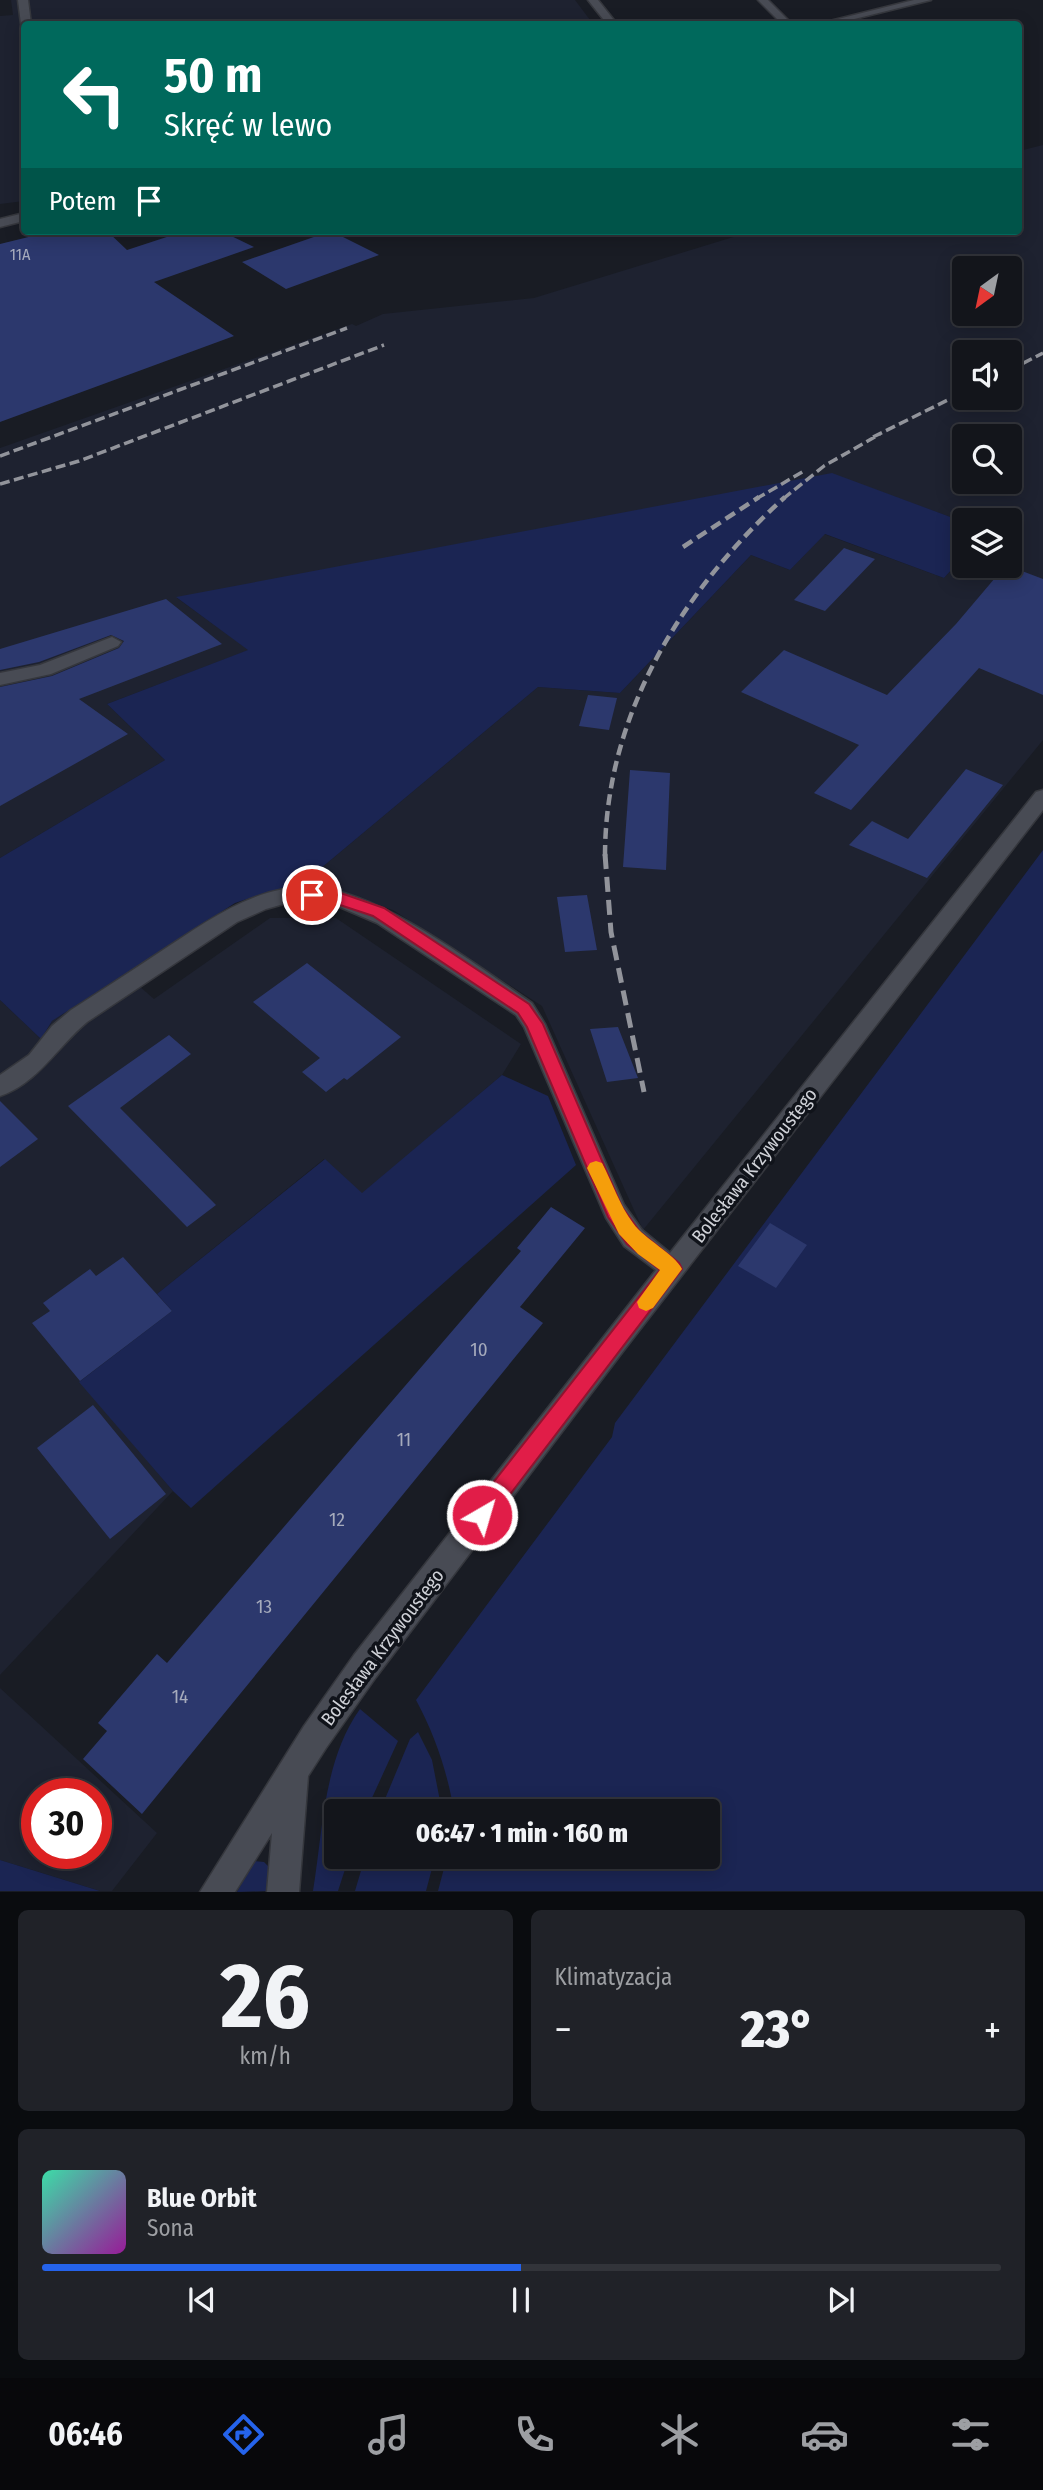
<!DOCTYPE html>
<html lang="pl">
<head>
<meta charset="utf-8">
<style>
	body { margin:0; font-family:"Fira Sans Condensed",sans-serif; background:#202228; color:#f1f3f6; height:100vh; display:flex; flex-direction:column; font-size:26px; white-space:nowrap }
	* { box-sizing:border-box; margin:0 }
	p { font-size:23px; color:#9d9fa3 }
	.icon { flex:none; width:38px; height:38px; fill:none; stroke:currentColor; stroke-width:2; stroke-linecap:round; stroke-linejoin:round }
	.map { position:relative; height:1892px; overflow:hidden }
	.panel { display:flex; flex-direction:column; gap:18px; padding:18px; background:#0a0c0f; flex:1 }
	.panel>* { flex:none }
	.banner { position:absolute; left:21px; top:21px; width:1001px; height:214px; border-radius:7px; box-shadow:0 4px 18px #0003,0 0 0 2px #32343a; background:#00695c; color:#fff; overflow:hidden }
	.needle { width:46px; rotate:213deg }
	.tools { position:absolute; left:952px; top:256px; display:grid; gap:14px }
	.tools a { display:grid; place-items:center; width:70px; height:70px; border-radius:7px; background:#13151b; box-shadow:0 4px 18px #0003,0 0 0 2px #32343a; font-size:35px }
	.speed { position:absolute; left:21px; top:1778px; display:flex; gap:14px; font-size:35px; font-weight:700; text-align:center }
	.speed>* { display:grid; place-content:center; width:91px; height:91px; border-radius:50%; background:#13151b; box-shadow:0 4px 18px #0003,0 0 0 2px #32343a; line-height:1 }
	.speed .limit { border:10px solid #d22; background:#fff; color:#111 }
	.pin { position:absolute; display:grid; place-items:center; width:60px; height:60px; color:#fff; margin:-30px; border:4px solid #fff; border-radius:50%; box-shadow:0 2px 7px #0007 }
	.me { position:absolute; width:77px; margin:-38px; rotate:38deg; stroke-linejoin:round; filter:drop-shadow(0 0 5px #0008) }
	.turn { display:flex; align-items:center; gap:24px; height:147px; padding:0 28px; font-size:32px }
	.turn .icon { width:91px; height:91px; stroke-width:2.5 }
	.turn b { display:block; font-size:49px; line-height:60px }
	.then { display:flex; align-items:center; height:66px; padding:0 28px; background:#0003; gap:14px; font-size:26px }
	.big { font-size:52px; font-weight:800; line-height:1.1 }
	.panel .card { flex:1; display:flex; flex-direction:column; justify-content:center; gap:10px; min-width:0; padding:0 24px; border-radius:10px; background:#202228 }
	.panel .dial { align-items:center; gap:0 }
	.dial b { font-size:91px; line-height:1 }
	.song { display:flex; align-items:center; gap:21px }
	.cover { width:84px; height:84px; border-radius:10px; background:linear-gradient(135deg,hsl(160 70% 55%),hsl(300 70% 35%)) }
	.played { height:7px; border-radius:4px; background:linear-gradient(90deg,#2563eb 50%,#32343a 50%) }
	.keys { display:flex; justify-content:space-around; direction:ltr }
	.heat { display:flex; justify-content:space-between; align-items:center; font-size:38px; direction:ltr }
	.panel .tiles { flex:1; display:grid; gap:18px; grid-template-columns:1fr 1fr }
	.card:last-child { grid-column:span 2 }
	.trip { position:absolute; left:324px; top:1799px; width:396px; height:70px; border-radius:7px; background:#13151b; box-shadow:0 4px 18px #0003,0 0 0 2px #32343a; font-weight:800; line-height:70px; text-align:center }
	.dock { display:flex; height:112px; justify-content:space-around; align-items:center; background:#08080b; color:#9d9fa3 }
	.dock .icon { width:49px; height:49px }
	.dock .current { color:#2563eb }
	.dock b { font-size:32px; color:#f1f3f6 }
	.map>svg:first-child { display:block }
</style>
</head>
<body>
<div class="map">
<svg width="1043" height="1892" viewBox="0 0 1043 1892">
	<rect width="100%" height="100%" fill="#191c24"/>
	<path fill="#1e2230" fill-rule="evenodd" d="M 11,0 L 575,0 L 593,24 L 24,24 L 24,201 L 0,204 L 0,16 L 13,15 Z
		M 1043,145 L 1043,740 L 643,1230 L 542,1006 L 393,910 L 342,893 L 296,889 L 538,687 L 620,693 L 751,555 L 790,570 L 824,534 L 944,578 L 964,556 L 964,565 L 1010,565 L 1010,520 L 964,522 L 832,474 L 177,598 L 249,650 L 107,704 L 165,760 L 0,858 L 0,448 L 352,324 L 356,326 L 383,314 L 534,298 L 753,231 L 1018,231 L 1019,151 ZM 964,268 L 1010,268 L 1010,313 L 964,313 ZM 964,352 L 1010,352 L 1010,397 L 964,397 ZM 964,436 L 1010,436 L 1010,481 L 964,481 Z
		M 270,918 L 336,918 L 521,1044 L 502,1075 L 362,1194 L 324,1159 L 157,1294 L 172,1311 L 80,1381 L 173,1491 L 0,1675 L 0,1000 L 41,1039 L 52,1021 L 124,973 L 154,999 Z
		M 0,1688 L 157,1833 L 112,1891 L 100,1891 L 0,1860 ZM 37,1794 L 96,1794 L 96,1853 L 37,1853 Z"/>
	<path fill="#1b2553" d="M 832,473 L 964,522 L 964,556 L 944,578 L 825,534 L 790,570 L 751,555 L 620,693 L 538,687 L 296,889 L 271,891 L 235,903 L 52,1021 L 41,1039 L 0,1000 L 0,858 L 165,760 L 107,704 L 248,650 L 176,597 Z
		M 1043,850 L 1043,1891 L 438,1891 L 447,1857 L 707,1857 L 707,1811 L 454,1811 C 447,1771 435,1735 416,1700 L 612,1437 L 615,1423 Z
		M 502,1075 L 548,1096 L 576,1165 L 191,1508 L 173,1491 L 79,1382 L 172,1311 L 157,1294 L 325,1159 L 362,1193 Z
		M 360,1709 L 398,1741 L 366,1811 L 336,1811 L 336,1857 L 349,1857 L 338,1891 L 313,1891 C 323,1831 323,1761 360,1709 Z
		M 418,1732 L 432,1760 L 442,1811 L 380,1811 L 410,1739 Z
		M 365,1857 L 435,1857 L 426,1891 L 355,1891 Z
		M 0,1860 L 100,1891 L 0,1891 Z
		M 254,1861 L 264,1862 L 270,1868 L 266,1891 L 237,1892 Z"/>
	<path fill="#2c386d" d="M 53,231 L 107,231 L 127,250 L 185,231 L 221,231 L 254,247 L 154,282 L 234,336 L 0,422 L 0,244 Z
		M 331,231 L 379,255 L 286,289 L 242,262 Z
		M 844,548 L 875,559 L 825,611 L 794,600 Z
		M 1006,565 L 1043,579 L 1043,695 L 979,668 L 851,810 L 814,793 L 859,745 L 741,692 L 784,650 L 887,695 L 956,624 Z
		M 166,599 L 222,644 L 79,699 L 128,734 L 0,806 L 0,687 L 52,676 L 119,648 L 124,641 L 111,635 L 39,662 L 0,670 L 0,649 Z
		M 588,695 L 617,698 L 609,730 L 579,726 Z
		M 966,769 L 1003,785 L 927,878 L 849,845 L 872,821 L 908,839 Z
		M 630,770 L 670,773 L 666,870 L 623,867 Z
		M 587,895 L 597,950 L 565,952 L 557,897 Z
		M 307,963 L 401,1037 L 347,1080 L 344,1078 L 326,1092 L 302,1072 L 320,1058 L 253,1002 Z
		M 618,1027 L 638,1078 L 607,1082 L 590,1029 Z
		M 169,1035 L 191,1054 L 120,1108 L 216,1205 L 187,1227 L 68,1106 Z
		M 0,1101 L 38,1139 L 0,1167 Z
		M 551,1207 L 585,1228 L 520,1307 L 543,1323 L 142,1814 L 83,1759 L 107,1731 L 98,1723 L 157,1654 L 167,1663 L 521,1251 L 517,1248 Z
		M 770,1223 L 807,1245 L 776,1288 L 738,1266 Z
		M 123,1257 L 172,1311 L 80,1381 L 32,1323 L 50,1311 L 43,1303 L 90,1269 L 96,1276 Z
		M 93,1405 L 166,1494 L 110,1539 L 37,1448 Z"/>
	<g fill="none" stroke-linecap="round" stroke-linejoin="round">
		<g stroke="#35373d" stroke-width="3">
			<path id="minor" d="M 18,0 L 28,0 L 31,24 L 24,27 L 21,24 Z
				M 588,0 L 598,0 L 617,24 L 607,24 Z
				M 758,0 L 768,0 L 792,24 L 782,24 Z
				M 914,0 L 931,0 L 834,24 L 818,24 Z
				M 24,213 L 24,221 L 0,227 L 0,219 Z
				M 112,637 L 121,642 L 118,646 L 51,674 L 0,685 L 0,673 L 40,665 Z
				M 1043,790 L 1043,810 L 624,1350 L 376,1677 L 326,1748 L 308,1776 L 299,1892 L 267,1892 L 272,1833 L 235,1892 L 200,1892 L 304,1726 L 354,1655 L 656,1270 L 624,1246 L 606,1218 L 524,1027 L 516,1015 L 377,923 L 335,905 L 313,902 L 287,903 L 266,909 L 237,922 L 87,1022 C 58,1046 37,1084 0,1096 L 0,1075 L 29,1055 L 52,1026 L 71,1010 C 101,991 131,971 160,952 C 206,922 256,884 314,887 C 381,892 476,965 532,1003 L 545,1024 L 624,1205 L 642,1230 L 670,1253 L 1036,792 Z"/>
		</g>
		<use href="#minor" fill="#484b54" fill-rule="evenodd"/>
		<path stroke="#92949b" stroke-width="3.5" stroke-dasharray="10 4.5" stroke-linecap="butt" d="M 1010,370 L 1043,353
			M 873,437 L 964,392
			M 0,456 L 347,328
			M 0,484 L 79,461 L 384,345
			M 756,499 L 804,471
			M 783,499 L 824,466 L 880,434"/>
		<path stroke="#92949b" stroke-width="4.5" stroke-dasharray="11 6" stroke-linecap="butt" d="M 683,547 L 759,497
			M 605,856 C 605,715 682,590 785,497"/>
		<path stroke="#92949b" stroke-width="5" stroke-dasharray="15 8" stroke-linecap="butt" d="M 605,854 L 611,932 L 644,1092"/>
	</g>
	<path fill="#e11d48" stroke="#92132f" stroke-width="2" d="M 312,889 L 335,891 L 384,908 L 529,1004 L 543,1024 L 622,1207 L 640,1232 L 679,1263 L 682,1269 L 489,1522 L 482,1525 L 474,1522 L 471,1515 L 474,1507 L 660,1270 L 627,1244 L 608,1217 L 527,1027 L 518,1013 L 373,916 L 334,903 L 307,899 L 304,895 L 307,891 Z"/>
	<path fill="#f59e0b" d="M 596,1161 L 602,1163 C 612,1182 620,1206 633,1223 C 645,1240 674,1253 682,1269 L 653,1308 L 646,1311 L 639,1308 L 637,1302 L 660,1270 L 638,1254 L 619,1234 L 587,1168 L 590,1163 Z"/>
	<g text-anchor="middle" stroke-width="7" stroke-linejoin="round" paint-order="stroke">
		<g font-size="16" fill="#a6abbc">
			<text x="20" y="260">11A</text>
		</g>
		<g font-size="19" fill="#cfd1d7" stroke="#10131a">
			<text transform="translate(754 1165) rotate(-52)" y="7">Bolesława Krzywoustego</text>
			<text transform="translate(382 1647) rotate(-53)" y="7">Bolesława Krzywoustego</text>
		</g>
		<g font-size="19" fill="#a6abbc">
			<text x="479" y="1356">10</text>
			<text x="404" y="1446">11</text>
			<text x="337" y="1526">12</text>
			<text x="264" y="1613">13</text>
			<text x="180" y="1703">14</text>
		</g>
	</g>
</svg>
<div class="tools">
<a><svg class="needle" viewBox="-14 -14 28 28"><path d="M0-13l5 13h-10z" fill="#e53935"/><path d="M0 13l5-13h-10z" fill="#9d9fa3"/></svg></a>
<a><svg class="icon" aria-label="sound" viewBox="0 0 24 24"><path d="M4 9h4l5-4v14l-5-4H4zM17 9q2 3 0 6"/></svg></a>
<a><svg class="icon" aria-label="search" viewBox="0 0 24 24"><circle cx="10" cy="10" r="6"/><path d="M15 15l6 6"/></svg></a>
<a><svg class="icon" aria-label="layers" viewBox="0 0 24 24"><path d="M12 4l9 5-9 5-9-5zM3 14l9 5 9-5"/></svg></a>
</div>
<div class="speed"><div class="limit">30</div></div>
<div class="pin" style="left:312px;top:895px;background:#d93025"><svg class="icon" aria-label="arrive" viewBox="0 0 24 24"><path d="M6 21V4h12l-3 4 3 4H6"/></svg></div>
<svg class="me" style="left:482px;top:1515px" viewBox="-20 -20 40 40"><circle r="17" fill="#e11d48" stroke="#fff" stroke-width="3"/><path d="M0-11L8 9 0 5-8 9z" fill="#fff"/></svg>
<div class="trip">06:47 · 1 min · 160 m</div>
<div class="banner">
<div class="turn"><svg class="icon" aria-label="left" viewBox="0 0 24 24"><path d="M17 20v-9H6M10 6l-5 5 5 5"/></svg><div><b>50 m</b>Skręć w lewo</div></div>
<div class="then">Potem<svg class="icon" aria-label="arrive" viewBox="0 0 24 24"><path d="M6 21V4h12l-3 4 3 4H6"/></svg></div>
</div>
</div>
<section class="panel">
<div class="tiles">
<div class="card dial"><b>26</b><p>km/h</p></div>
<div class="card"><p>Klimatyzacja</p>
<div class="heat"><a>−</a><b class="big">23°</b><a>+</a></div>
</div>
<div class="card">
<div class="song"><i class="cover"></i><div><b>Blue Orbit</b><p>Sona</p></div></div>
<div class="played"></div>
<div class="keys"><svg class="icon" aria-label="previous" viewBox="0 0 24 24"><path d="M18 5L8 12l10 7zM5 5v14"/></svg><svg class="icon" aria-label="pause" viewBox="0 0 24 24"><path d="M8 5v14M16 5v14"/></svg><svg class="icon" aria-label="next" viewBox="0 0 24 24"><path d="M6 5l10 7-10 7zM19 5v14"/></svg></div>
</div>
</div>
</section>
<nav class="dock">
<b>06:46</b>
<svg class="icon current" aria-label="directions" viewBox="0 0 24 24"><path d="M12 3l9 9-9 9-9-9zM9 14v-3h6M13 9l2 2-2 2"/></svg>
<svg class="icon" aria-label="music" viewBox="0 0 24 24"><path d="M9 18V5l10-2v13"/><circle cx="6" cy="18" r="3"/><circle cx="16" cy="16" r="3"/></svg>
<svg class="icon" aria-label="phone" viewBox="0 0 24 24"><path d="M5 4h4l2 5-3 2q2 4 5 5l2-3 5 2v4C11 20 4 13 5 4z"/></svg>
<svg class="icon" aria-label="climate" viewBox="0 0 24 24"><path d="M12 3v18M4 7l16 10M4 17L20 7"/></svg>
<svg class="icon" aria-label="car" viewBox="0 0 24 24"><path d="M5 17H2v-5l4-1 3-4h7l3 4 3 1v5h-3M9 17h6M6 11h13"/><circle cx="7" cy="17" r="2"/><circle cx="17" cy="17" r="2"/></svg>
<svg class="icon" aria-label="filters" viewBox="0 0 24 24"><path d="M4 7h16M4 17h16"/><circle cx="9" cy="7" r="2"/><circle cx="15" cy="17" r="2"/></svg>
</nav>
</body>
</html>
